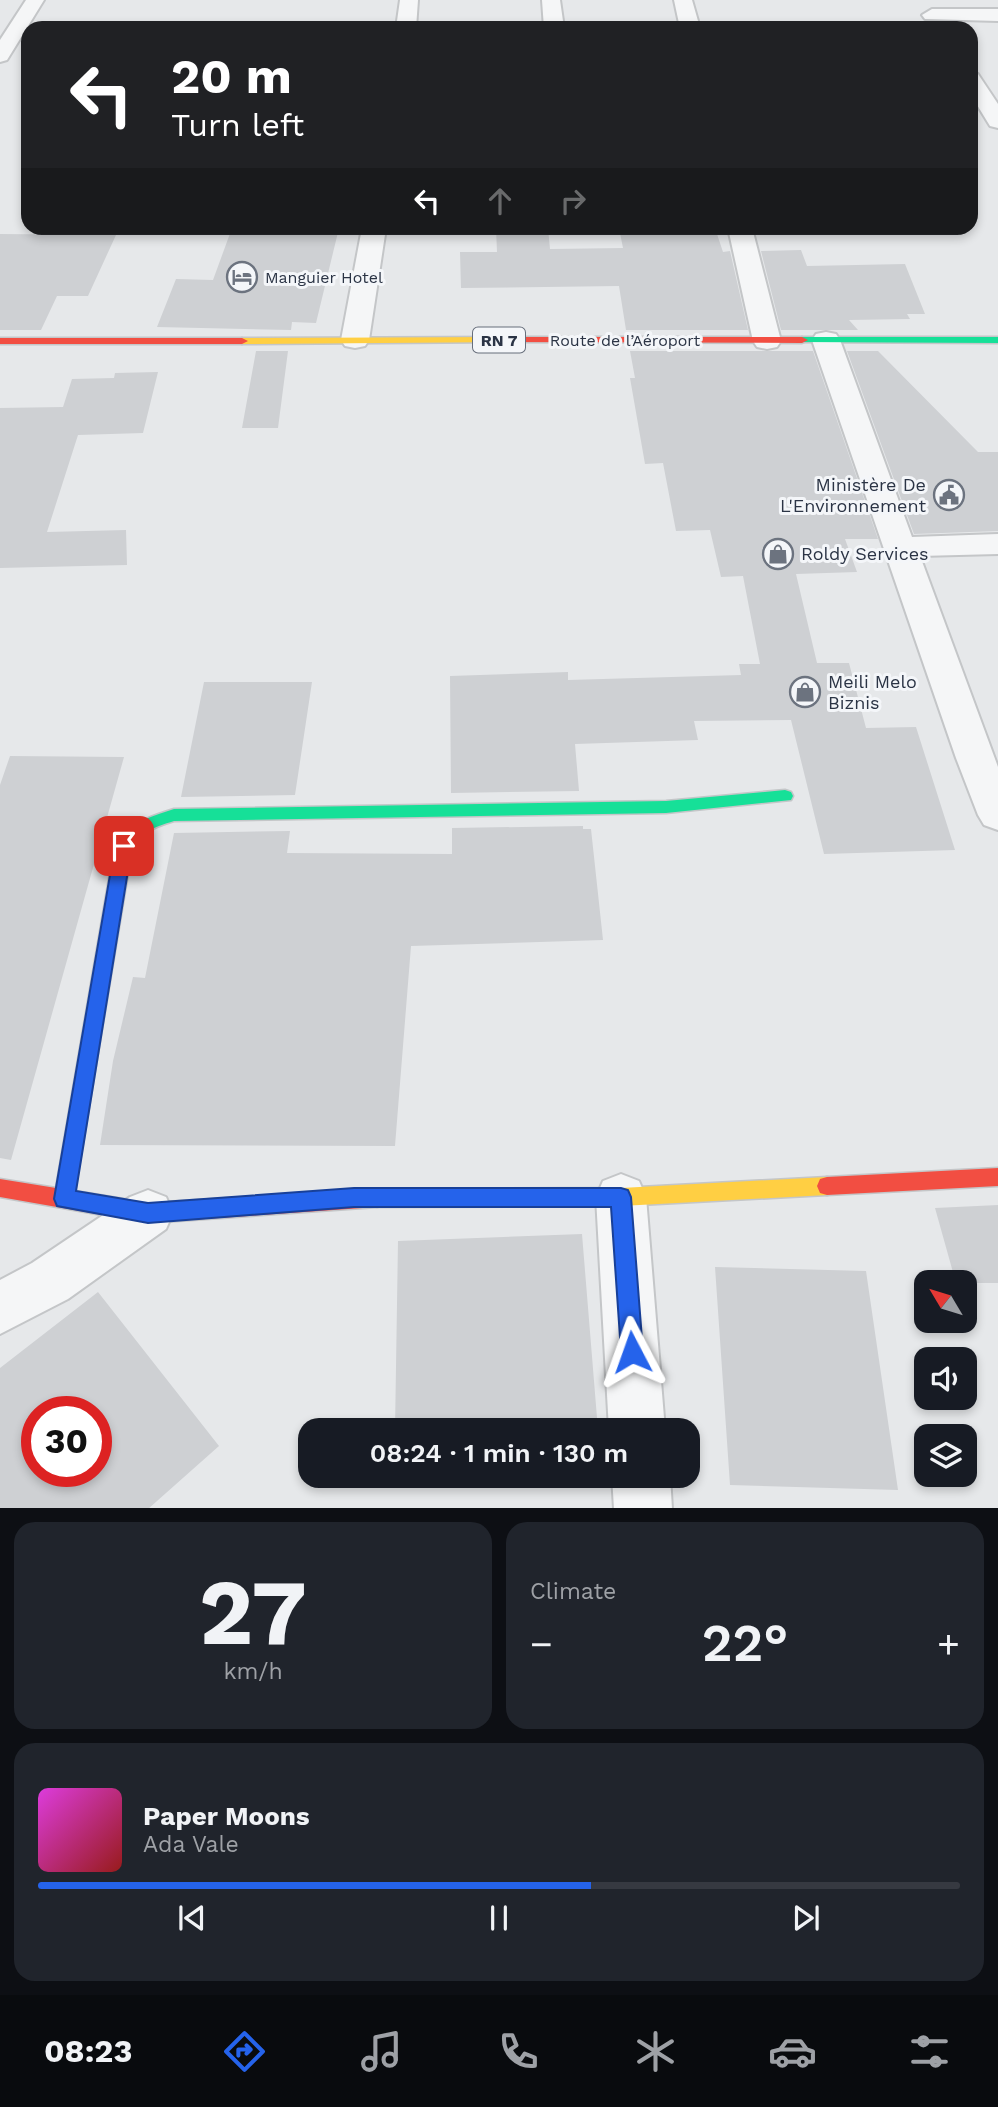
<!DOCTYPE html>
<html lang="en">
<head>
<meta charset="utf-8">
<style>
	body { margin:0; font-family:"Work Sans",sans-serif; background:#20242c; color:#f1f3f6; height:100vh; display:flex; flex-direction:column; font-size:26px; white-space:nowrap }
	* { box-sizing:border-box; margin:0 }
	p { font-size:23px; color:#9ea1a6 }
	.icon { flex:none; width:38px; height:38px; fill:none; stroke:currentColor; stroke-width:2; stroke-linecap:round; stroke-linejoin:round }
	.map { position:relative; height:1508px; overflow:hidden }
	.side { display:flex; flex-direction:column; gap:14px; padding:14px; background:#0d0f14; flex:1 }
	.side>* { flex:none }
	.hud { position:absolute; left:21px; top:21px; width:957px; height:214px; border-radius:21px; box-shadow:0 4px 10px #0003; background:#202124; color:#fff; overflow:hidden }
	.needle { width:46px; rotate:308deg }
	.tools { position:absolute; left:914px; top:1270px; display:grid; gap:14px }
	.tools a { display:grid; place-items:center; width:63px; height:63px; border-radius:14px; background:#171b24; box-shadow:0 4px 10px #0003; font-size:35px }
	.speed { position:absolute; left:21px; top:1396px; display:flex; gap:14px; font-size:35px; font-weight:700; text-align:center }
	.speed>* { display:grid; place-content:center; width:91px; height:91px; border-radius:50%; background:#171b24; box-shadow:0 4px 10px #0003; line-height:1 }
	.speed .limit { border:10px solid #d22; background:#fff; color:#111 }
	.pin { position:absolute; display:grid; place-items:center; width:60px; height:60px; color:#fff; margin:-30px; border-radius:14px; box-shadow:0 4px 10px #0006 }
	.me { position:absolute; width:77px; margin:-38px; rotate:356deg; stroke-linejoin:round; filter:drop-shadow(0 0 5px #0008) }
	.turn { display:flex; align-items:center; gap:24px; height:147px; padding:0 35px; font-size:32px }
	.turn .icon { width:91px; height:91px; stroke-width:2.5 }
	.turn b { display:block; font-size:49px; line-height:60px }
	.lanes { display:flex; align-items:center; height:66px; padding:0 35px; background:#0003; justify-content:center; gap:35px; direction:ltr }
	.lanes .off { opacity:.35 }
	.big { font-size:52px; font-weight:600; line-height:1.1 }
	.side .card { flex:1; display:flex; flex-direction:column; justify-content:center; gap:10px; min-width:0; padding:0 24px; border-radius:21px; background:#20242c }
	.side .dial { align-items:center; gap:0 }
	.dial b { font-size:91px; line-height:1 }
	.song { display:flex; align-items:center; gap:21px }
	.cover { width:84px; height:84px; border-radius:10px; background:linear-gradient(135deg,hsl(300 70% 55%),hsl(0 70% 35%)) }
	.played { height:7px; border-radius:4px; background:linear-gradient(90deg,#2563eb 60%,#363941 60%) }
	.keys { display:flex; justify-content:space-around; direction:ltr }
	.heat { display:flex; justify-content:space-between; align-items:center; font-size:38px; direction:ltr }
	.side .tiles { flex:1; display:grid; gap:14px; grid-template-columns:1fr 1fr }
	.card:last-child { grid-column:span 2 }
	.trip { position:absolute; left:298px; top:1418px; width:402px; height:70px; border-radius:21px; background:#171b24; box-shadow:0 4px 10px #0003; font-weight:600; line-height:70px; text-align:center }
	.tabs { display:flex; height:112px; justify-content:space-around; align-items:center; background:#090b0e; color:#9ea1a6 }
	.tabs .icon { width:49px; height:49px }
	.tabs .active { color:#2563eb }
	.tabs b { font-size:32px; color:#f1f3f6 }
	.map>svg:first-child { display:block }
</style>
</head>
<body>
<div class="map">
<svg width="998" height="1509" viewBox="0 0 998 1509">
	<rect width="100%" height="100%" fill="#e6e8ea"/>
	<path fill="#ced0d3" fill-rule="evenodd" d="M 232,228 L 339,228 L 316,323 L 292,322 L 291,330 L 157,327 L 176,279 L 213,280 Z
		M 496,228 L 548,228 L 550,249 L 623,248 L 619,228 L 715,228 L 723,252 L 730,251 L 748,330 L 626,330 L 619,286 L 461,288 L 460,252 L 497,252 Z
		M 0,234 L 116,235 L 88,296 L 57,296 L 41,330 L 0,330 Z
		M 801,250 L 807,266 L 905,264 L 925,314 L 907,314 L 910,319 L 849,320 L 858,330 L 781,330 L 761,251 Z
		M 256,351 L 288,351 L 278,428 L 242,428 Z
		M 630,351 L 813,351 L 878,539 L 845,539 L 857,572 L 796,574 L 817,663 L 849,663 L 866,728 L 916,727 L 955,850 L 824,854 L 791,720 L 694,721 L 698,740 L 575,744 L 579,791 L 451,793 L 450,676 L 568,672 L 568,680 L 741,675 L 739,664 L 760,664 L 743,576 L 721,577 L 710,530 L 676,531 L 663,463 L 645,464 L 630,378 L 635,378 Z
		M 847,351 L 878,351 L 978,452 L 998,452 L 998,531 L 914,534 Z
		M 158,372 L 143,433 L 78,435 L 47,532 L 126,530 L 127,565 L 0,568 L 0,408 L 63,407 L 72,379 L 114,378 L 115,373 Z
		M 204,682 L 312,682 L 295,795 L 181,797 Z
		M 10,756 L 124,757 L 11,1160 L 0,1158 L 0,785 Z
		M 583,826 L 583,829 L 591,829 L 603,940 L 411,946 L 395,1146 L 100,1145 L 113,1061 L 133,977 L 145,978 L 174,833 L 290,831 L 287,853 L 452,854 L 452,828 Z
		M 998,1205 L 998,1283 L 956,1283 L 935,1208 Z
		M 582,1234 L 598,1430 L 395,1430 L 398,1241 Z
		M 715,1267 L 866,1271 L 898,1490 L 730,1485 Z
		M 98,1292 L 219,1446 L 148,1509 L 0,1509 L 0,1368 ZM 37,1412 L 96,1412 L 96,1472 L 37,1472 Z"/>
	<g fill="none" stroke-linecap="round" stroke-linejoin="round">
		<g stroke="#c4c6c8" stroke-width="4">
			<path id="street" d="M 26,0 L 44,0 L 7,60 L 0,62 L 0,40 Z
				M 400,0 L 418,0 L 416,28 L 396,28 Z
				M 542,0 L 560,0 L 564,28 L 544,28 Z
				M 674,0 L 692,0 L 700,28 L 680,28 Z
				M 932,9 L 998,9 L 998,21 L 925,19 L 922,15 Z
				M 971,72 L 978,74 L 998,104 L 998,128 L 990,126 L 971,95 Z
				M 362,228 L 386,228 L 369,340 L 365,346 L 355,348 L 345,346 L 341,340 Z
				M 728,228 L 752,228 L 781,341 L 777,347 L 767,349 L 757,347 L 753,341 Z
				M 826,332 L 836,334 L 840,340 L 912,537 L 998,534 L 998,554 L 920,556 L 998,767 L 998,830 L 984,825 L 978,815 L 956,758 L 812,340 L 816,334 Z
				M 621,1174 L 639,1181 L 646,1197 L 665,1430 L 609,1430 L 596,1197 L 603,1181 Z
				M 148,1190 L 166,1197 L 173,1213 L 166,1229 L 68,1299 L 0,1334 L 0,1280 L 32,1263 L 130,1197 Z
				M 612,1475 L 670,1475 L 672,1509 L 614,1509 Z"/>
		</g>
		<g stroke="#c4c6c8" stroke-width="3">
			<path id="fast" d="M 802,337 L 998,337 L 998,343 L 798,342 L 796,340 Z
				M 785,790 L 791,792 L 793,796 L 791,800 L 666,813 L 174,821 C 154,827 137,833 131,855 C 129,863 129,870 125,878 L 113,878 L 110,873 C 120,829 132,822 174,809 L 666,801 Z"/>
		</g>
		<g stroke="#c4c6c8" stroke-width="3">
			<path id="slow" d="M 508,337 L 514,340 L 512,342 L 242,344 L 236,341 L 242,338 Z
				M 827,1177 L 834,1179 L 837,1186 L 834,1193 L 827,1195 L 621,1206 L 377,1207 L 370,1205 L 367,1198 L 370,1191 L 377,1189 L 621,1188 Z"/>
		</g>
		<g stroke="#c4c6c8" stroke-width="3">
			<path id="jam" d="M 508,337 L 802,337 L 808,340 L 802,343 L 504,342 L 502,340 Z
				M 0,338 L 242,338 L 248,341 L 242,344 L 0,344 Z
				M 119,867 L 125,868 L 128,873 L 75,1191 L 148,1203 L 377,1189 L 384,1191 L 387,1198 L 384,1205 L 377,1207 L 148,1223 L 0,1197 L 0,1179 L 56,1188 L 110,873 L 113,868 Z
				M 998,1168 L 998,1186 L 827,1195 L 820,1193 L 817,1186 L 820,1179 L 827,1177 Z"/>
		</g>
		<use href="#street" fill="#f5f6f7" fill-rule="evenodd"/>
		<use href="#fast" fill="#16e098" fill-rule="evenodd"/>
		<use href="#slow" fill="#ffcf43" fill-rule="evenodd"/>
		<use href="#jam" fill="#f24e42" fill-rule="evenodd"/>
	</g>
	<path fill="#2563eb" stroke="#184099" stroke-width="2" d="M 124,839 L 130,841 L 132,846 L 76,1191 L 148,1203 L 354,1188 L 621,1188 L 628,1190 L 631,1197 L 643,1352 L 640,1360 L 632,1363 L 624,1360 L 621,1352 L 611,1207 L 354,1207 L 148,1223 L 57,1206 L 54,1199 L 115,846 L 118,841 Z"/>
	<defs>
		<g id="hotel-ring" transform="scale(1.575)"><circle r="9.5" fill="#f4f6f9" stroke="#6c737f" stroke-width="1.5"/><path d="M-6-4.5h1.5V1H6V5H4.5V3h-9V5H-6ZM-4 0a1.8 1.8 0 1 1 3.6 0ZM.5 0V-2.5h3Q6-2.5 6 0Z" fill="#6c737f"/></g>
		<g id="civic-ring" transform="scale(1.575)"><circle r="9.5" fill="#f4f6f9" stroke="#6c737f" stroke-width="1.5"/><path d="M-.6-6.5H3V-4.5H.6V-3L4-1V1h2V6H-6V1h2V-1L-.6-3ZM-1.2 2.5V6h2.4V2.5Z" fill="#6c737f"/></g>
		<g id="shop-ring" transform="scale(1.575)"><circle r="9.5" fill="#f4f6f9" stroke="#6c737f" stroke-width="1.5"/><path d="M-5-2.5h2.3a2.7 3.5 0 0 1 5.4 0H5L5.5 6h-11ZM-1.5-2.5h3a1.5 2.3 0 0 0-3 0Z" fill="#6c737f"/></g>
	</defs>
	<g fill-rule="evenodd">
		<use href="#hotel-ring" x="242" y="277"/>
		<use href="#civic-ring" x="949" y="495"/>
		<use href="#shop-ring" x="778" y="554"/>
		<use href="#shop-ring" x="805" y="692"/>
	</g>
	<g text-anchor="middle" stroke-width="6" stroke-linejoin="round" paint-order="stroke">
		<g font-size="16" fill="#2b3445" stroke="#f4f6f9" text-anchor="start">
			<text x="265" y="283">Manguier Hotel</text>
		</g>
		<rect fill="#f4f6f9" stroke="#676e7b" stroke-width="2" x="473" y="327.5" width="52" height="25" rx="5"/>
		<g font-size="16" font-weight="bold" fill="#2b3445">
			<text x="499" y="346">RN 7</text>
		</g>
		<g font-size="16" fill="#2b3445" stroke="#f4f6f9">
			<text x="625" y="346">Route de l’Aéroport</text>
		</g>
		<g font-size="18" fill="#2b3445" stroke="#f4f6f9" text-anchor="start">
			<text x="926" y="491" text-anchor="end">Ministère De<tspan x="926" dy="21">L'Environnement</tspan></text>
			<text x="801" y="560">Roldy Services</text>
			<text x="828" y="688">Meili Melo<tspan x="828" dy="21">Biznis</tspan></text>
		</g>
	</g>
</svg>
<div class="tools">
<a><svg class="needle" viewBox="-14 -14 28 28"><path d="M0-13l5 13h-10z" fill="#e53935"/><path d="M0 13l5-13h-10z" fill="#9ea1a6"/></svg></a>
<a><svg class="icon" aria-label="sound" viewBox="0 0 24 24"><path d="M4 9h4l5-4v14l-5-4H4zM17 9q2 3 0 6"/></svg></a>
<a><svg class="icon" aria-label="layers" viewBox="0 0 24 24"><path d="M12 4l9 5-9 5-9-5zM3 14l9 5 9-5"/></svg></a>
</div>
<div class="speed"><div class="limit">30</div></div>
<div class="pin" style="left:124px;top:846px;background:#d93025"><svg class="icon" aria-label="arrive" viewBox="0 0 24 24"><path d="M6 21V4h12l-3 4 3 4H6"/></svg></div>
<svg class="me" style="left:632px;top:1352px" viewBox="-20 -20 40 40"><path d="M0-17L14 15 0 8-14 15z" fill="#2563eb" stroke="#fff" stroke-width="4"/></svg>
<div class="trip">08:24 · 1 min · 130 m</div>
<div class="hud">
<div class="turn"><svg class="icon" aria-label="left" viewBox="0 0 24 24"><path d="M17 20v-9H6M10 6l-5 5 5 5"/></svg><div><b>20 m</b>Turn left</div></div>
<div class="lanes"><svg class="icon" aria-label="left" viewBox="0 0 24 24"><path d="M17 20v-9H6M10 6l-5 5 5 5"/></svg><svg class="icon off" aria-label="ahead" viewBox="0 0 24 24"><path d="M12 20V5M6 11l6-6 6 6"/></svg><svg class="icon off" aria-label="right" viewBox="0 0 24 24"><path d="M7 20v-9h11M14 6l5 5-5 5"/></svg></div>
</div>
</div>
<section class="side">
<div class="tiles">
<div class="card dial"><b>27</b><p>km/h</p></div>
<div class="card"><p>Climate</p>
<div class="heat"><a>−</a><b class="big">22°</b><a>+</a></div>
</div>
<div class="card">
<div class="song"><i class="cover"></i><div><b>Paper Moons</b><p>Ada Vale</p></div></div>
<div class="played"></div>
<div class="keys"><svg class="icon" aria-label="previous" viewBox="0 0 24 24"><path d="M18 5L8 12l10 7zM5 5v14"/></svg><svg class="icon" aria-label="pause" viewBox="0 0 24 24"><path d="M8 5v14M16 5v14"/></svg><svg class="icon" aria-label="next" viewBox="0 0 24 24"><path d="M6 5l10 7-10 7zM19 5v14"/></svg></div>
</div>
</div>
</section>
<nav class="tabs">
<b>08:23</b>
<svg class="icon active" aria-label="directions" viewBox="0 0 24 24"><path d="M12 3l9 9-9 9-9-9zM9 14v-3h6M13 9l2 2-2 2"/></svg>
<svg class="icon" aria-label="music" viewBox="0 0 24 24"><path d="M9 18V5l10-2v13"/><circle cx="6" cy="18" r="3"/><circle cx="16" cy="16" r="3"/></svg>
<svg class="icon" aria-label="phone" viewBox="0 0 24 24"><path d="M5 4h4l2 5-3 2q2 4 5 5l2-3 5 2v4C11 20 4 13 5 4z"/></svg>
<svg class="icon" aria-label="climate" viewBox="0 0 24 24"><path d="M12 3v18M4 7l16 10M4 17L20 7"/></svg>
<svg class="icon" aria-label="car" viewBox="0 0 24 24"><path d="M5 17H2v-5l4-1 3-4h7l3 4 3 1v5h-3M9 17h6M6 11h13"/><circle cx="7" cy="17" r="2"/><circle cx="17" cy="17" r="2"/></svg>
<svg class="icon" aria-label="filters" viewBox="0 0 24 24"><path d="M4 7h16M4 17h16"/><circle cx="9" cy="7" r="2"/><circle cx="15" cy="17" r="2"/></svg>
</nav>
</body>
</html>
